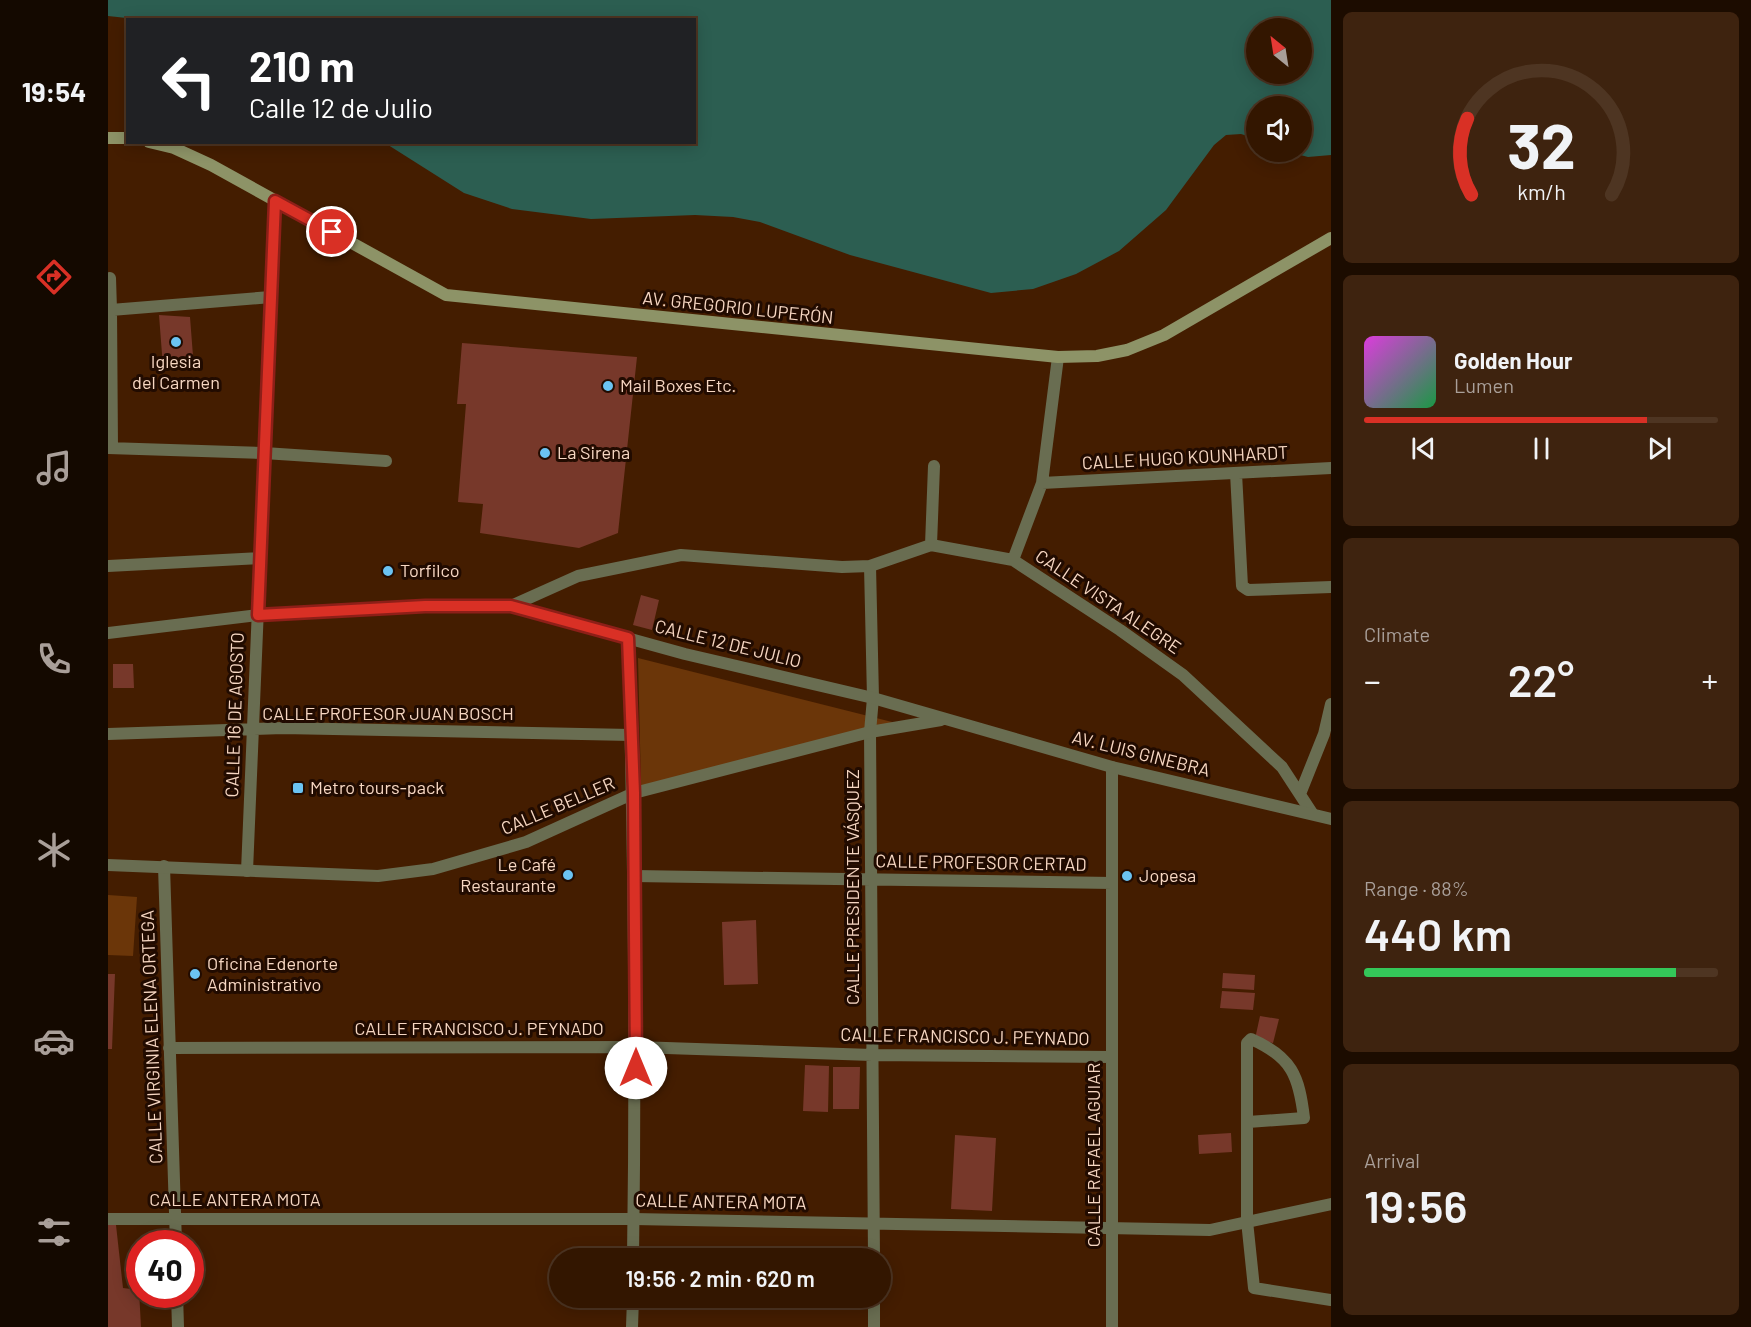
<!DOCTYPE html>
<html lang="en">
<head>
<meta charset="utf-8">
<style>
	body { margin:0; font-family:Barlow,sans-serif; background:#3e230f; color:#f1f3f6; height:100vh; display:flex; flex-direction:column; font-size:22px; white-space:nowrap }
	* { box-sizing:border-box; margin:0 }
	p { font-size:20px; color:#a99f99 }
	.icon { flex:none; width:33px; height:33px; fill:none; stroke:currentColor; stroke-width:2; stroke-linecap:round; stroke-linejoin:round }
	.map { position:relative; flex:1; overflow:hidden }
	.panel { display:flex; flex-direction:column; gap:12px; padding:12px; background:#1c0c00; width:420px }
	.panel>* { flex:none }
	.top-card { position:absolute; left:18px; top:18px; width:570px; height:126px; border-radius:0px; box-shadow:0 3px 15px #0003,0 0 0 2px #4e3522; background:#202124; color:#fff; overflow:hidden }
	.needle { width:39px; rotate:330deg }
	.buttons { position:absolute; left:1138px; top:18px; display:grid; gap:12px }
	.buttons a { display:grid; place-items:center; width:66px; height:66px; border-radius:50%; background:#331600; box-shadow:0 3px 15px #0003,0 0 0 2px #4e3522; font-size:30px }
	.speed { position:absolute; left:18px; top:1230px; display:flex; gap:12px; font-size:30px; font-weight:700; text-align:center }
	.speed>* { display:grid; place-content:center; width:78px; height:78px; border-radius:50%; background:#331600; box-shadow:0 3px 15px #0003,0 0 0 2px #4e3522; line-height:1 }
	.speed .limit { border:9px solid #d22; background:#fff; color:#111 }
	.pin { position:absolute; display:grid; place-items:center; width:51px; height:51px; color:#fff; margin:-26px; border:3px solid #fff; border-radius:50%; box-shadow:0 2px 6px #0007 }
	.me { position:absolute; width:66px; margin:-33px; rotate:0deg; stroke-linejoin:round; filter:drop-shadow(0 0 4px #0008) }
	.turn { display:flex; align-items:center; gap:21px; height:126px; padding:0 24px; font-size:27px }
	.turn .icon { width:78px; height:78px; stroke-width:2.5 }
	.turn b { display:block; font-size:42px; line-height:51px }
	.big { font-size:45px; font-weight:600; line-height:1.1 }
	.panel .tile { flex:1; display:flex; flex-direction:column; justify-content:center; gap:9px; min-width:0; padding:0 21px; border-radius:9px; background:#3e230f }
	.panel .dial { align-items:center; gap:0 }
	.dial svg { height:156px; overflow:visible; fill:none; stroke:#4e3522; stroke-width:7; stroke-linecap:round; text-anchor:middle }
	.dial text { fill:#f1f3f6; stroke:none }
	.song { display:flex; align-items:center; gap:18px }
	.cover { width:72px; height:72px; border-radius:9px; background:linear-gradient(135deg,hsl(300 70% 55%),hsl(140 70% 35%)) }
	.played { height:6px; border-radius:3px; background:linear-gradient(90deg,#d93025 80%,#4e3522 80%) }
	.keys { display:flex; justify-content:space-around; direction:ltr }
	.heat { display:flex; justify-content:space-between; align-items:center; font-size:33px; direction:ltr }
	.charge { height:9px; border-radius:4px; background:linear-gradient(90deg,#34c759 88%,#4e3522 0) }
	.trip { position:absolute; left:441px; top:1248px; width:342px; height:60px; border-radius:30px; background:#331600; box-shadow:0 3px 15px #0003,0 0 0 2px #4e3522; font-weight:600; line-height:60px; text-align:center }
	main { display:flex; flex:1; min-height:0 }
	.tabs { display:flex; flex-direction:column; width:108px; justify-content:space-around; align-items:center; background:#140900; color:#a99f99 }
	.tabs .icon { width:42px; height:42px }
	.tabs .selected { color:#d93025 }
	.tabs b { font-size:27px; color:#f1f3f6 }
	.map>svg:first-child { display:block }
</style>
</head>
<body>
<main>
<nav class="tabs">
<b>19:54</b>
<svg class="icon selected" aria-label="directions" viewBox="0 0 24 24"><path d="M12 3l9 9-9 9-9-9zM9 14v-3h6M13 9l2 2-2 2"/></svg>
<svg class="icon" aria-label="music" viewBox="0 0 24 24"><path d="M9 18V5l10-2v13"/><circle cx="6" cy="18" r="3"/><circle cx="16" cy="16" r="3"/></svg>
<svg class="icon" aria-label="phone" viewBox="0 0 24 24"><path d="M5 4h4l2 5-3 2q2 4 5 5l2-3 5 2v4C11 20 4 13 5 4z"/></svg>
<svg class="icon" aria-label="climate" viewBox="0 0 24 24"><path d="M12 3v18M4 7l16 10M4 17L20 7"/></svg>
<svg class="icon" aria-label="car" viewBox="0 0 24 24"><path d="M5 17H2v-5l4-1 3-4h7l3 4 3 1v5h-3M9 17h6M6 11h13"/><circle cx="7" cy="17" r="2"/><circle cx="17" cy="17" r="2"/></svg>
<svg class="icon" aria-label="filters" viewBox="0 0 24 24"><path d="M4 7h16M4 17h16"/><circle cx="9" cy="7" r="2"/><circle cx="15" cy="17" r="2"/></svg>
</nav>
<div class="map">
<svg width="1223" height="1327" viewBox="0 0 1223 1327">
	<rect width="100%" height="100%" fill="#441d00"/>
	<path fill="#6b3609" d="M 530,658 L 796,725 L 533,786 Z
		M 0,895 L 29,897 L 25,956 L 0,955 Z"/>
	<path fill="#2c5e51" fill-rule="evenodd" d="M 0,0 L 1223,0 L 1223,155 L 1200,157 L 1181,152 L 1194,152 L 1194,106 L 1149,106 L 1149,139 L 1133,134 L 1118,135 L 1106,145 L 1058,210 L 1011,251 L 968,274 L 925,289 L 883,293 L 742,255 L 652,222 L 625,217 L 587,215 L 483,219 L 404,209 L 356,193 L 277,143 L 586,142 L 586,20 L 37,20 L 0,16 ZM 1149,28 L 1194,28 L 1194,74 L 1149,74 Z"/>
	<path fill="#77382a" d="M 51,315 L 82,317 L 86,369 L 55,367 Z
		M 354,343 L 529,357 L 510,533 L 471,548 L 372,533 L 375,504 L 350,502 L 358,404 L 349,404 Z
		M 533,595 L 551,600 L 544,630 L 525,625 Z
		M 5,664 L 25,664 L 26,688 L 5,688 Z
		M 648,920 L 650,984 L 616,985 L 614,922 Z
		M 1115,973 L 1147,975 L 1146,990 L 1114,988 Z
		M 0,974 L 7,974 L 4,1049 L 0,1049 Z
		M 1114,991 L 1147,993 L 1145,1010 L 1112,1008 Z
		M 1152,1016 L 1171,1019 L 1165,1043 L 1147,1039 Z
		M 697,1065 L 721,1066 L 720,1112 L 695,1111 Z
		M 725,1067 L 752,1067 L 751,1109 L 725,1109 Z
		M 1123,1133 L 1124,1152 L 1091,1154 L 1090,1135 Z
		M 847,1135 L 888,1138 L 884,1211 L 843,1209 Z
		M 0,1225 L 8,1225 L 15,1288 L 31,1290 L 33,1327 L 0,1327 Z"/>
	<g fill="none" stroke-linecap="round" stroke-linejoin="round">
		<path stroke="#696d51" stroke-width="12" d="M 2,278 L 3,310
			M 0,448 L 156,453 L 278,461
			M 4,448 L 3,310 L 163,297
			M 1128,473 L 1134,586 L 1140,590 L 1223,587
			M 934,483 L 1223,468
			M 823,545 L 826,466
			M 905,560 L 934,483 L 950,357
			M 0,566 L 152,558
			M 762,566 L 765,698 L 762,732 L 766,1258
			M 403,606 L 470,576 L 573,555 L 734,567 L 762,566 L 823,545 L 905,560 L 1012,630 L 1075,675 L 1174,767 L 1204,813
			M 0,734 L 175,728 L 523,735
			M 1192,794 L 1216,734 L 1223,704
			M 56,866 L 68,1244
			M 139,871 L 167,201
			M 526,876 L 1004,883
			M 61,1048 L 528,1047 L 764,1055 L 1004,1057
			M 1140,1122 L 1196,1118 C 1191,1076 1184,1057 1143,1039 L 1139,1043 L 1139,1221 L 1146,1288 L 1223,1300
			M 0,1219 L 526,1219 L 1102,1230 L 1223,1204
			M 69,1294 L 70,1327
			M 766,1298 L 766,1327
			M 1004,1327 L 1004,767"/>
		<path stroke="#696d51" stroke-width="12" d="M 0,633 L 150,615 L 317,606 L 403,606 L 577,654 L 765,698 L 1004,767 L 1223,819
			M 520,637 C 526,845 528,1051 525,1258
			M 0,865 L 270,876 L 325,869 L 418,842 L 526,793 L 762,732 L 833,720
			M 524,1327 L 525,1298"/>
		<path stroke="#8d9367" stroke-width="12" d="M 0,138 L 20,138
			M 41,142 L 66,148 L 103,165 L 338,295 L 950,357 L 989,356 L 1019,350 L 1056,335 L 1223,238"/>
	</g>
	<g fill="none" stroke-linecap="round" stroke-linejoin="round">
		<g stroke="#8d1f18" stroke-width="15">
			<path id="route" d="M 224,232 L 167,201 L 150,615 L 317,606 L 403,606 L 520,638 L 526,793 L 528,1068"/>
		</g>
		<use href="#route" stroke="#d93025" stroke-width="10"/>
	</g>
	<g fill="#6bc3f2" stroke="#210b00" stroke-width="2">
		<circle cx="68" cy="342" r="6"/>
		<circle cx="500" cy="386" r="6"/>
		<circle cx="437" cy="453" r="6"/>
		<circle cx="280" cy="571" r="6"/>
		<rect x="184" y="782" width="12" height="12" rx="3"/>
		<circle cx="460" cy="875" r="6"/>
		<circle cx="1019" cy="876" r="6"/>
		<circle cx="87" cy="974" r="6"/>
	</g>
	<g text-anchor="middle" stroke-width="6" stroke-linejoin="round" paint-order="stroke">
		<g font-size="18" fill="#f7d7c2" stroke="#210b00">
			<text transform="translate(630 308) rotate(6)" y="6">AV. GREGORIO LUPERÓN</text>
			<text transform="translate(1077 458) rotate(-3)" y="6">CALLE HUGO KOUNHARDT</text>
			<text transform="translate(1000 602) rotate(34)" y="6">CALLE VISTA ALEGRE</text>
			<text transform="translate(620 644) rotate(14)" y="6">CALLE 12 DE JULIO</text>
			<text x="280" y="720">CALLE PROFESOR JUAN BOSCH</text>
			<text transform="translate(127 715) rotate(-88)" y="6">CALLE 16 DE AGOSTO</text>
			<text transform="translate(1033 754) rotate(14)" y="6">AV. LUIS GINEBRA</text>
			<text transform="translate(450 806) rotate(-23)" y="6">CALLE BELLER</text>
			<text transform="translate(873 863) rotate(1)" y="6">CALLE PROFESOR CERTAD</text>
			<text transform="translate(745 887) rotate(-90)" y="6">CALLE PRESIDENTE VÁSQUEZ</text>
			<text x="371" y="1035">CALLE FRANCISCO J. PEYNADO</text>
			<text transform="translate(44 1037) rotate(-92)" y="6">CALLE VIRGINIA ELENA ORTEGA</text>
			<text transform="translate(857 1037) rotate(1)" y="6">CALLE FRANCISCO J. PEYNADO</text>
			<text transform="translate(986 1155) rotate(-90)" y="6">CALLE RAFAEL AGUIAR</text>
			<text x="127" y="1206">CALLE ANTERA MOTA</text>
			<text transform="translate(613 1202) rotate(1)" y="6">CALLE ANTERA MOTA</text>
		</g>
		<g font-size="18" fill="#f7d7c2" stroke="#210b00" text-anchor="start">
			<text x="68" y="368" text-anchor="middle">Iglesia<tspan x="68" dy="21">del Carmen</tspan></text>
			<text x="512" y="392">Mail Boxes Etc.</text>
			<text x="449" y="459">La Sirena</text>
			<text x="292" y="577">Torfilco</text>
			<text x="202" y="794">Metro tours-pack</text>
			<text x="448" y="871" text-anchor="end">Le Café<tspan x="448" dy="21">Restaurante</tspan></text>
			<text x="1031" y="882">Jopesa</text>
			<text x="99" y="970">Oficina Edenorte<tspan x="99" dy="21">Administrativo</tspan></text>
		</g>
	</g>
</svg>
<div class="buttons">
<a><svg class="needle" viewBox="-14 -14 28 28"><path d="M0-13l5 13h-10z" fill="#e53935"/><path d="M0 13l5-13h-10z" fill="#a99f99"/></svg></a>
<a><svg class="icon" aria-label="sound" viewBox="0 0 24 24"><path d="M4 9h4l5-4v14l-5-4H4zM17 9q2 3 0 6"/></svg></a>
</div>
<div class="speed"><div class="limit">40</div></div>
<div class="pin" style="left:224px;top:232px;background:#d93025"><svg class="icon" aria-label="arrive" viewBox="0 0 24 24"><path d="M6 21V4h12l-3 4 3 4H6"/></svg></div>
<svg class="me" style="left:528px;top:1068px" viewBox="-20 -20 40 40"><circle r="19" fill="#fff"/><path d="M0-13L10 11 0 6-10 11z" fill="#d93025"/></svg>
<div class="trip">19:56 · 2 min · 620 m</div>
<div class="top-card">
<div class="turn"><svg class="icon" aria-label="left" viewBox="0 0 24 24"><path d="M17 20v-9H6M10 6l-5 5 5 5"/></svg><div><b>210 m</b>Calle 12 de Julio</div></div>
</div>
</div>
<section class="panel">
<div class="tile dial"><svg viewBox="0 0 100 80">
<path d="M14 69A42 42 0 1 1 86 69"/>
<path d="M14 69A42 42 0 0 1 12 30" stroke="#d93025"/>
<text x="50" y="56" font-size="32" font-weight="700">32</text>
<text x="50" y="72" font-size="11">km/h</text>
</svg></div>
<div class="tile">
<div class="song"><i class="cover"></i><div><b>Golden Hour</b><p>Lumen</p></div></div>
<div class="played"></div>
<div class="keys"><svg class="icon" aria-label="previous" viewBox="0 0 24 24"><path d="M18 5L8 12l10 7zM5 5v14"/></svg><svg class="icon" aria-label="pause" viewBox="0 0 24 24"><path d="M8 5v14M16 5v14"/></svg><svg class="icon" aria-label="next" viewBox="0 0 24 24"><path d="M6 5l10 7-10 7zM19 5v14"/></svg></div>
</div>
<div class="tile"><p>Climate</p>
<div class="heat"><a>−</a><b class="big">22°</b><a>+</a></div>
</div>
<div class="tile"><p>Range · 88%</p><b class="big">440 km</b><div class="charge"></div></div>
<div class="tile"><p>Arrival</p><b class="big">19:56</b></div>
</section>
</main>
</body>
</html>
